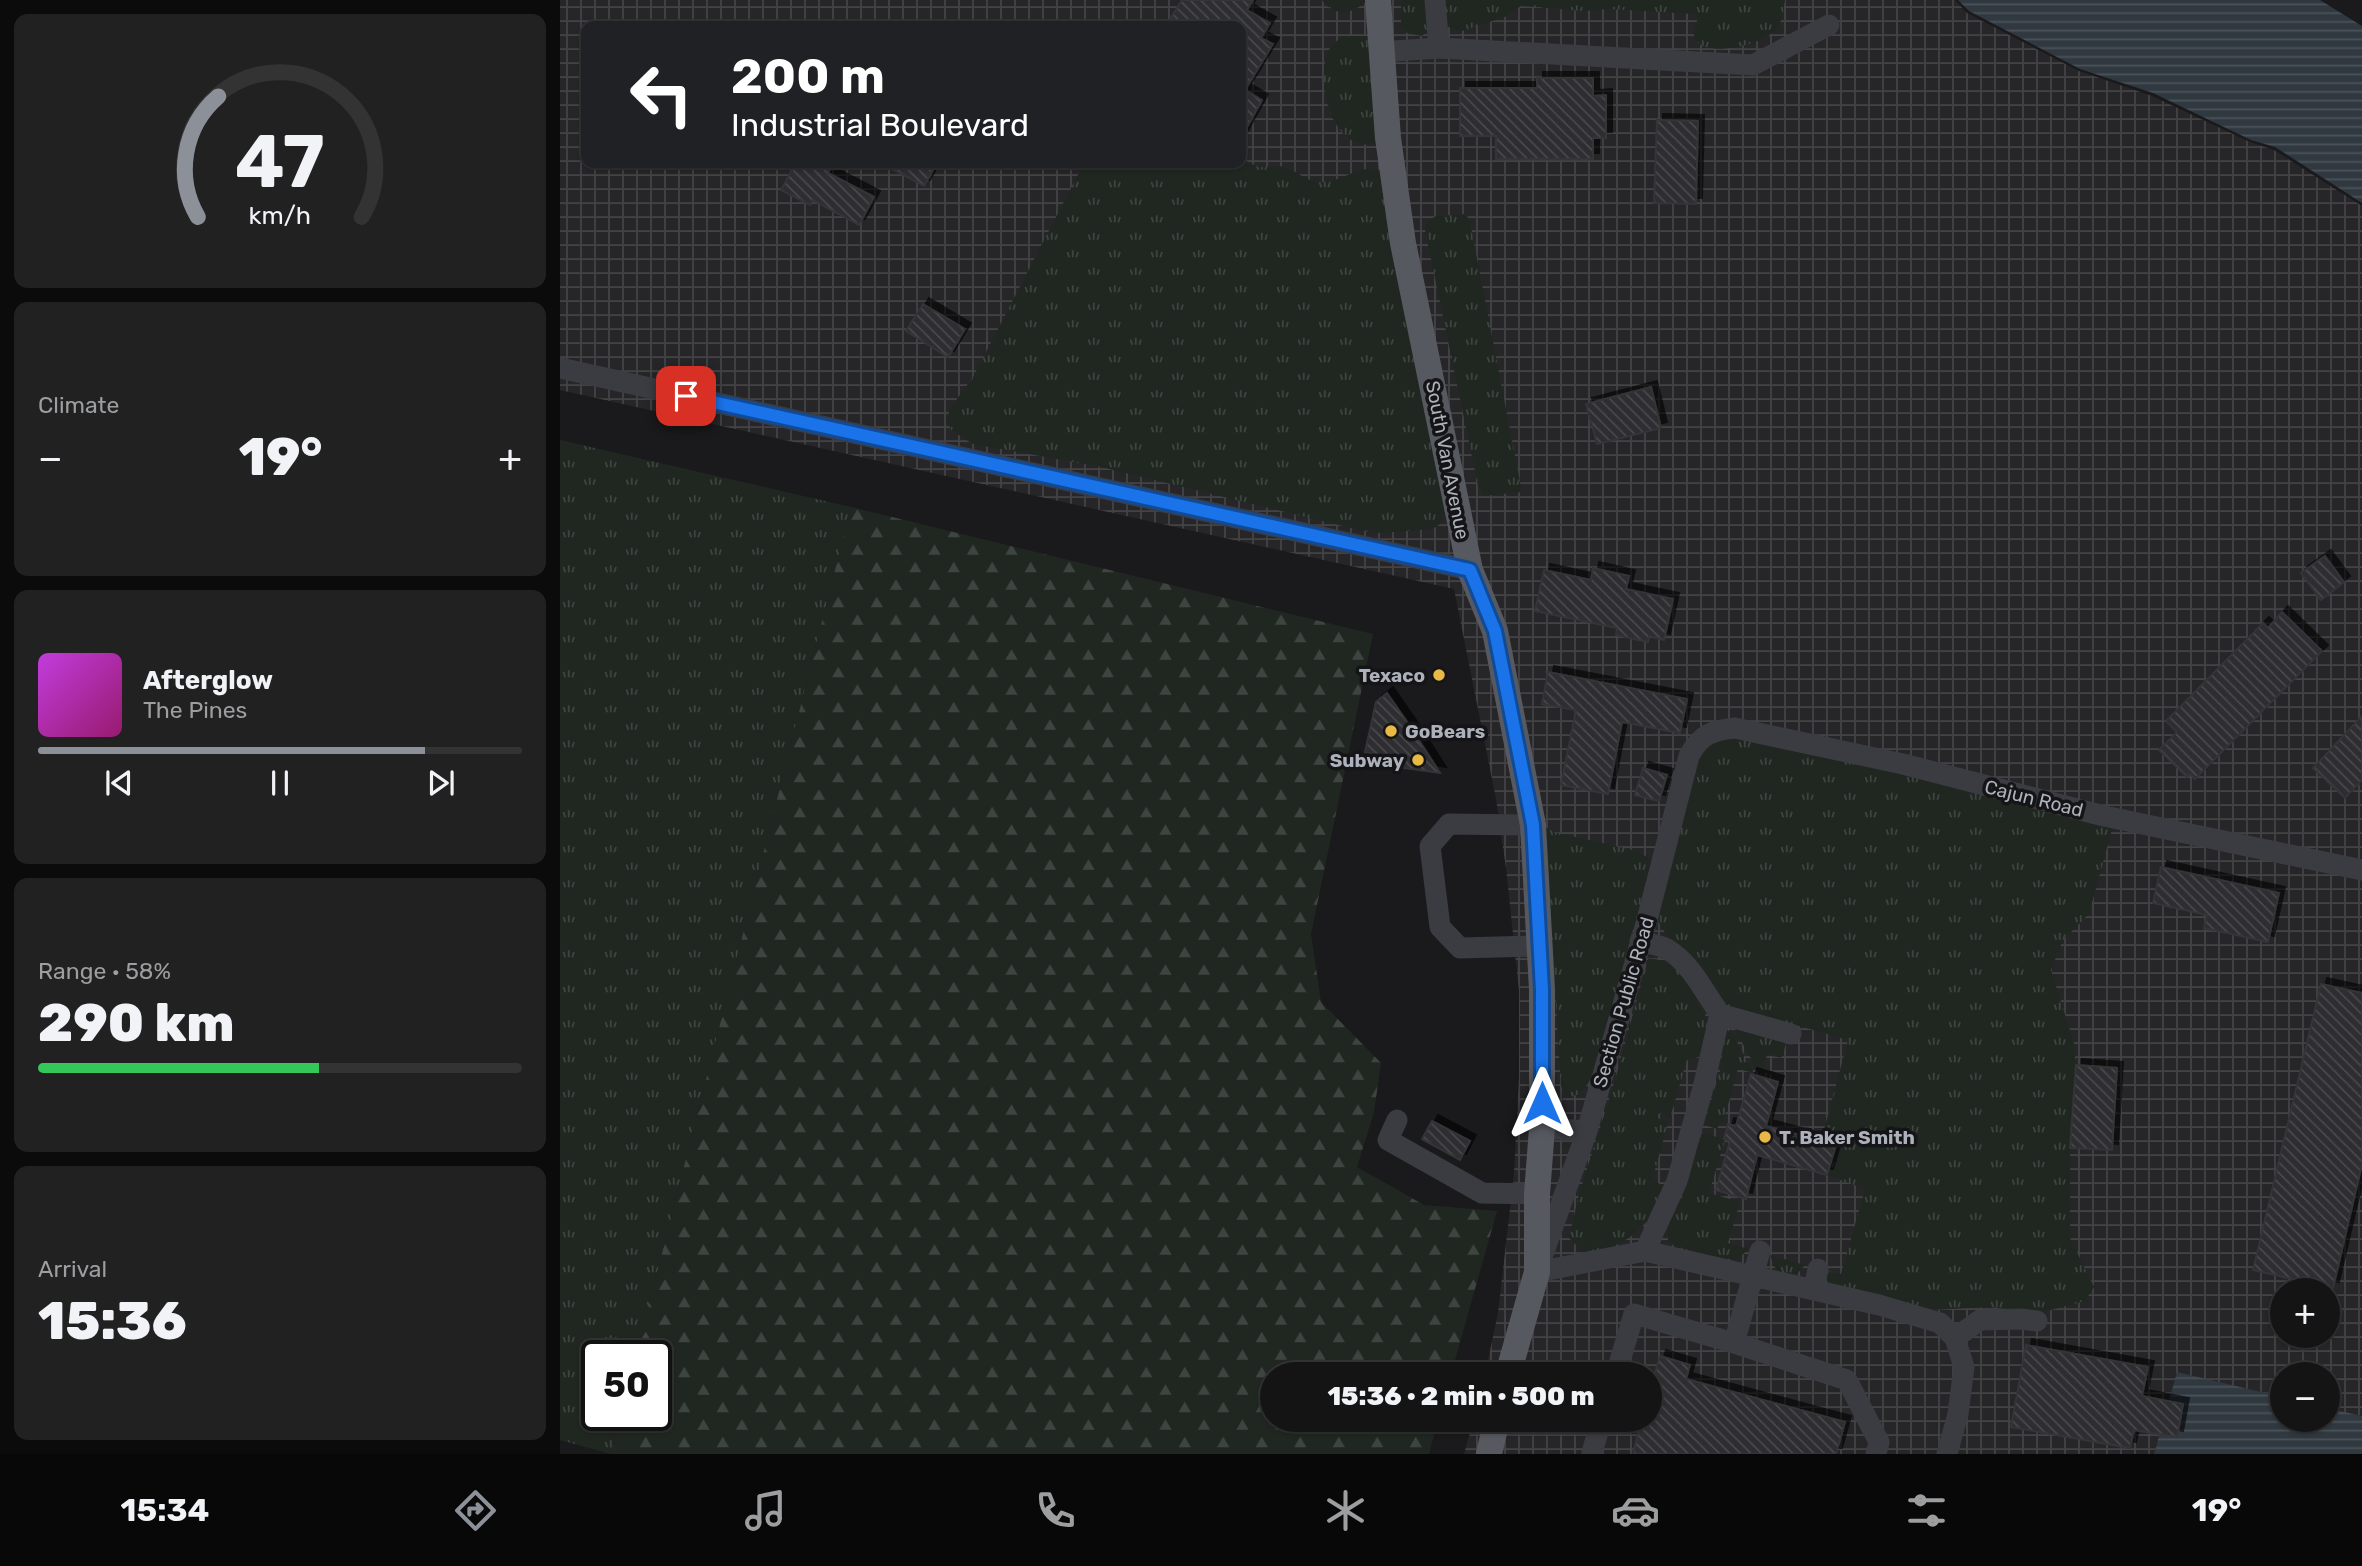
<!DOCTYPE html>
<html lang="en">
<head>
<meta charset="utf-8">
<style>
	body { margin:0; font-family:Rubik,sans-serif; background:#212122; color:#f1f3f6; height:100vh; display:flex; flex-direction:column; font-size:26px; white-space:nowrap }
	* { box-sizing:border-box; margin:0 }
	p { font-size:23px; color:#9d9ea0 }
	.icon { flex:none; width:38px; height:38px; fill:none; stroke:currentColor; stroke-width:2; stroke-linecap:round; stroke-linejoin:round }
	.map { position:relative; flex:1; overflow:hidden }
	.panel { display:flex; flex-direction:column; gap:14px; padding:14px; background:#0b0b0c; width:560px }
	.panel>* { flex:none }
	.hud { position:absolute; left:21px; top:21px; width:665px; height:147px; border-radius:14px; box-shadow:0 2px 5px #0004,0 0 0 2px #333334; background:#202124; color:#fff; overflow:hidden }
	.tools { position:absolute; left:1710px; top:1278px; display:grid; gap:14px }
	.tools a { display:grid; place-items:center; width:70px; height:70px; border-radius:50%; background:#141415; box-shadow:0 2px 5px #0004,0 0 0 2px #333334; font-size:35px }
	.speed { position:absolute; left:21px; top:1340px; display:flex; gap:14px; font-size:35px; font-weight:700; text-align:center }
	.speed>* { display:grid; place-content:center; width:91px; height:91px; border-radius:50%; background:#141415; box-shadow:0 2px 5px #0004,0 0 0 2px #333334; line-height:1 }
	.speed .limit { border:4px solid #111; border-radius:10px; background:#fff; color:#111 }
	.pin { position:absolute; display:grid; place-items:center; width:60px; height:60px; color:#fff; margin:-30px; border-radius:14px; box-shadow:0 4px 10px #0006 }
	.me { position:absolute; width:77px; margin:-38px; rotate:0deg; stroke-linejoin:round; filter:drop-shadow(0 0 5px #0008) }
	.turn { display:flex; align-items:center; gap:24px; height:147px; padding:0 35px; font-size:32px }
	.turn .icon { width:91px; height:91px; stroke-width:2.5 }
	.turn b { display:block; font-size:49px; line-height:60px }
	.big { font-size:52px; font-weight:800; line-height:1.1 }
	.panel .card { flex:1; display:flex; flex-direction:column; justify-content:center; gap:10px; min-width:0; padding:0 24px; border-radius:14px; background:#212122 }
	.panel .dial { align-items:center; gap:0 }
	.dial svg { height:182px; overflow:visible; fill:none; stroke:#333334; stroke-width:7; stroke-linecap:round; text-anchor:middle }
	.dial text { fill:#f1f3f6; stroke:none }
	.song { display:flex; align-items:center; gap:21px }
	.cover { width:84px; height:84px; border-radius:10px; background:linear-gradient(135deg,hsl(290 70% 55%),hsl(320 70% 35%)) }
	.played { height:7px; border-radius:4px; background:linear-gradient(90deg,#8c9099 80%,#333334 80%) }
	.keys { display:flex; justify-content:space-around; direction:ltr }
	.heat { display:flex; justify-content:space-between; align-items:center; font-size:38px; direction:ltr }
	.charge { height:10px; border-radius:5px; background:linear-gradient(90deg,#34c759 58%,#333334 0) }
	.trip { position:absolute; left:700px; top:1362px; width:402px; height:70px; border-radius:35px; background:#141415; box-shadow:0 2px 5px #0004,0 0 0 2px #333334; font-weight:800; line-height:70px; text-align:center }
	.menu { display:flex; height:112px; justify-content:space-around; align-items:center; background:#080808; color:#9d9ea0 }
	.menu .icon { width:49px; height:49px }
	.menu .selected { color:#8c9099 }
	.menu b { font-size:32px; color:#f1f3f6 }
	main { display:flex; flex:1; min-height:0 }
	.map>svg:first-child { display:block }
</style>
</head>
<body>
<main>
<section class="panel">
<div class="card dial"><svg viewBox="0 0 100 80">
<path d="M14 69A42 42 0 1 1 86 69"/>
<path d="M14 69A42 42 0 0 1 23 16" stroke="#8c9099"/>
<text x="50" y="56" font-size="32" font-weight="700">47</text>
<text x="50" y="72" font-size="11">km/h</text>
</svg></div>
<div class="card"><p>Climate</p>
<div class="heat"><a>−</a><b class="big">19°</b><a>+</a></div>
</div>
<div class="card">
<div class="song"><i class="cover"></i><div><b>Afterglow</b><p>The Pines</p></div></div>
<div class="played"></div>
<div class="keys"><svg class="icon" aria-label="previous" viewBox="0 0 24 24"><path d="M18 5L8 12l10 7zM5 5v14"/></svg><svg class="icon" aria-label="pause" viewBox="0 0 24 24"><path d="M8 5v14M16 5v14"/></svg><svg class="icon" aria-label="next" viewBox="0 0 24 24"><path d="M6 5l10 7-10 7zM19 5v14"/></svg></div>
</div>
<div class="card"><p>Range · 58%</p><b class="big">290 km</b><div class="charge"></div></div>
<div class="card"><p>Arrival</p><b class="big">15:36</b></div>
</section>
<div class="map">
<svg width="1802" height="1454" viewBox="0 0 1802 1454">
	<defs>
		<pattern id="industrial-grid" width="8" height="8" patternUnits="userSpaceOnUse" patternTransform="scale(1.75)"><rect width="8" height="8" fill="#262629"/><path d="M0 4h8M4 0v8" fill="none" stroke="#434346"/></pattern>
		<pattern id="grass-tufts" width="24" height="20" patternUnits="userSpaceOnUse" patternTransform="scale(1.75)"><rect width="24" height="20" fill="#202721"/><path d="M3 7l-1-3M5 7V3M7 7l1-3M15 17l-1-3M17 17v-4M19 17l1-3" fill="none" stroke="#3e443f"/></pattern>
		<pattern id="forest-firs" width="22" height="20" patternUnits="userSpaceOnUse" patternTransform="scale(1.75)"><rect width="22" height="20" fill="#202721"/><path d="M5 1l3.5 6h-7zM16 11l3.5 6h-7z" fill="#3e443f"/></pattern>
		<pattern id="water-rules" width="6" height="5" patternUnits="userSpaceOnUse" patternTransform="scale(1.75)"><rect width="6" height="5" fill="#303840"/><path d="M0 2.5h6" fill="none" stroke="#4b525a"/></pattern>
		<pattern id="building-back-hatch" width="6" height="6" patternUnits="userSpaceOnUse" patternTransform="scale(1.75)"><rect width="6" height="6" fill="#2d2d30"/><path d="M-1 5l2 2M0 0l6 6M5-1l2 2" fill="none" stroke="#49494c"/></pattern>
		<filter id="shadow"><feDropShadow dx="6" dy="-6" stdDeviation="0" flood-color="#0009"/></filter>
	</defs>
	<rect width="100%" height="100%" fill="#1a1a1c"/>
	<path fill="url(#industrial-grid)" fill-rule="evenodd" d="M 0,0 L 1395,0 L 1407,13 L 1519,71 L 1592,96 L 1690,142 L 1714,150 L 1802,206 L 1802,1416 L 1768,1408 L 1768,1374 L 1722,1374 L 1722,1397 L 1617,1373 L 1594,1454 L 904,1454 L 914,1419 L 1090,1419 L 1090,1374 L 925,1374 L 938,1313 L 954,1174 L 959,1078 L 959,991 L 946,868 L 936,799 L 894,589 L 0,390 ZM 26,26 L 681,26 L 681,163 L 26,163 ZM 1722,1290 L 1768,1290 L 1768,1335 L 1722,1335 Z"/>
	<path fill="url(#grass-tufts)" d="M 762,0 L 808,0 C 794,14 773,18 762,0 Z
		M 841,0 L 870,0 C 870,12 872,28 862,36 L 847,33 L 841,25 Z
		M 880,0 L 1225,0 C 1223,11 1223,22 1215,31 C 1203,44 1137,62 1134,34 C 1133,29 1136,23 1138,19 L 1134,14 L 1050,9 L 1023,11 L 961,6 L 945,17 L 902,31 L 892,29 L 886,25 Z
		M 783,36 L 806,36 L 812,39 L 816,144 C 772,153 755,84 768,52 C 770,46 778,40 783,36 Z
		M 681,158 C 687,161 694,166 700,167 C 709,168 719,164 727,168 C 738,172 745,180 757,182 C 780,185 802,160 825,172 L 885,513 L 880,524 L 873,529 L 819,533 L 799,530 L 541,467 L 413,444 L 392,431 L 386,420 L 391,407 L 413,377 L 524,163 L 681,163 Z
		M 906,214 L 910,222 L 962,492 L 924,496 L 918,486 L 865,230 L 866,222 L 876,216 Z
		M 0,440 L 291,507 L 76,1356 L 37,1356 L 37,1416 L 60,1416 L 51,1454 L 0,1440 Z
		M 1170,734 L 1554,822 L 1529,914 L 1503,940 L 1491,970 L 1514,1043 L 1516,1065 L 1510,1148 L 1510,1238 L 1534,1287 L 1525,1301 L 1480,1313 L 1430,1307 L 1373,1310 L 1270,1285 L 1265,1278 L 1269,1271 L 1281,1274 L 1305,1189 L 1267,1175 L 1275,1145 L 1261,1141 L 1288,1040 L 1169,1006 L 1162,1002 L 1105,933 L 1095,916 L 1140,756 L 1144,748 Z
		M 985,827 L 994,832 L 1077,851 L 1092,860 L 1035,1068 C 1029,1082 1024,1097 1007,1097 L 1001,1086 Z
		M 1088,959 C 1118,956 1143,996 1147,1023 C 1148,1034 1147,1045 1145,1056 L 1127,1060 L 1110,1118 L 1100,1113 L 1097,1116 L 1099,1119 L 1109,1120 L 1093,1177 L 1106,1191 C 1090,1225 1063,1253 1022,1251 L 1009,1238 L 1019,1194 L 1053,1087 Z
		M 1174,1027 L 1227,1040 L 1222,1058 L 1207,1055 L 1203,1069 L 1216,1072 L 1214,1079 L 1199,1075 Z
		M 1170,1029 L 1194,1073 L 1178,1069 L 1163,1123 L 1160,1122 L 1157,1129 L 1144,1125 L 1161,1067 L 1164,1037 Z
		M 1142,1132 L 1165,1140 L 1149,1193 L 1180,1202 L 1168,1243 L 1189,1249 L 1176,1260 L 1119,1251 L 1108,1240 L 1108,1223 L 1121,1201 Z
		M 1210,1255 L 1245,1265 L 1237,1274 L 1219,1272 L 1214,1266 Z"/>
	<path fill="url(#forest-firs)" d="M 291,507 L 813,634 L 751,934 L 761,1002 L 821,1063 L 814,1112 L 797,1167 L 864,1205 L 937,1211 L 891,1374 L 712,1374 L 712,1419 L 878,1419 L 869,1454 L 51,1454 L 60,1416 L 96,1416 L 96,1356 L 76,1356 Z"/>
	<path fill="url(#water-rules)" d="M 1398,0 L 1760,0 L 1802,26 L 1802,203 L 1715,147 L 1691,140 L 1593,93 L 1520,69 L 1409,11 Z
		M 1617,1372 L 1722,1397 L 1722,1419 L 1768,1419 L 1768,1408 L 1802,1416 L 1802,1454 L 1594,1454 Z"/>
	<path fill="url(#building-back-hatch)" stroke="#343438" stroke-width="2" filter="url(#shadow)" d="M 622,0 L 693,0 L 687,10 L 710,23 L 701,38 L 713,44 L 685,90 L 702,100 L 681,138 L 681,26 L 625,26 L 611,18 Z
		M 977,78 L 1033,78 L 1033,96 L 1046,95 L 1046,138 L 1033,138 L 1033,159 L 936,159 L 936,136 L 900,136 L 900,88 L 977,88 Z
		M 1097,120 L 1138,121 L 1136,204 L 1094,203 Z
		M 236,163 L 273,163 L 268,173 L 314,197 L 299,225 L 253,200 L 250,205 L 221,190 Z
		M 321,163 L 377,163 L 364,186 Z
		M 363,304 L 405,329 L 388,357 L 346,331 Z
		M 1091,387 L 1101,428 L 1037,444 L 1026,404 Z
		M 1765,556 L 1784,582 L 1761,600 L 1741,573 Z
		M 1033,568 L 1069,576 L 1066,589 L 1113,599 L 1104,640 L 1089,636 L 1088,642 L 1056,635 L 1057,628 L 975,611 L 984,570 L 1031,580 Z
		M 1722,612 L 1762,651 L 1635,779 L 1630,774 L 1627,777 L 1599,750 L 1617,732 L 1606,721 L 1703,623 L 1708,628 Z
		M 988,672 L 1127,699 L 1120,733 L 1062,722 L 1048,794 L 1001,785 L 1016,710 L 982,704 Z
		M 827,693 L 850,726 L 880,773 L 844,768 L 845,760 L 805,752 L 816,702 Z
		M 1802,716 L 1802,780 L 1785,798 L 1753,768 Z
		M 1083,768 L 1107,775 L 1099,801 L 1075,795 Z
		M 1601,867 L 1719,893 L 1708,942 L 1644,928 L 1647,915 L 1593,903 Z
		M 1761,984 L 1802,993 L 1802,1164 L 1773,1288 L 1693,1270 Z
		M 1516,1065 L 1557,1068 L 1552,1150 L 1510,1148 Z
		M 1191,1074 L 1218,1082 L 1206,1126 L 1276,1145 L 1267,1175 L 1197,1155 L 1186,1199 L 1156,1190 L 1170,1141 L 1164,1139 L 1168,1124 L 1176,1126 Z
		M 872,1121 L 910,1141 L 900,1160 L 862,1139 Z
		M 1466,1345 L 1588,1367 L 1582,1396 L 1623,1404 L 1617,1437 L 1574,1430 L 1570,1448 L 1451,1427 Z
		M 1100,1356 L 1130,1365 L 1126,1379 L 1285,1422 L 1276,1454 L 1073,1454 L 1082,1419 L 1090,1419 L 1090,1390 Z"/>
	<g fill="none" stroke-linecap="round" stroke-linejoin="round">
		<path stroke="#3b3c41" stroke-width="21" d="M 879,48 L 1193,65 L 1269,25
			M 820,52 L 879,48 L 875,0
			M 0,368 L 910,570
			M 973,825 L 889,824 L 870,846 L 880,927 L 900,948 L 980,946
			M 1080,941 C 1089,943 1099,945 1107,949 C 1131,963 1144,992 1160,1014 L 1144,1084 L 1117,1181 L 1085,1251
			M 1160,1014 L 1231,1034
			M 837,1120 L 828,1140 L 922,1193 L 977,1194
			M 982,1128 L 1027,1131
			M 981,1260 L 1027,1131 L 1086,924 L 1129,756 C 1140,735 1152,730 1175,728 L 1343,764 L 1544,816 L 1802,870
			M 977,1272 L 1085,1251 L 1319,1305 L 1380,1323 L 1395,1338 L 1404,1367 L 1398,1414 L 1387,1454
			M 1254,1290 L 1258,1269
			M 1395,1338 L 1420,1320 L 1461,1319 L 1477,1321
			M 1174,1343 L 1287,1380 L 1319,1442 L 1316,1454
			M 1056,1374 L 1074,1314 L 1174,1343 L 1200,1251
			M 1032,1452 L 1042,1419"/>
		<path stroke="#575960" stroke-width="26" d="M 818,0 L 828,138 L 843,243 L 910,570 L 935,631 L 973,825 L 982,990 L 982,1128 L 977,1194 L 977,1272 L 948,1374
			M 929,1454 L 937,1419"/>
	</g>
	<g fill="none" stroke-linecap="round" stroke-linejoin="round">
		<g stroke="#114b97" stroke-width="18">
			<path id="route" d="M 126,396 L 910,570 L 935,631 L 973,825 L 982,990 L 982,1103"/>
		</g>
		<use href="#route" stroke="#1a73e8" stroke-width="12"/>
	</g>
	<g fill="#e9b946" stroke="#151517" stroke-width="2.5">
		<circle cx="879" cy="675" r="7"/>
		<circle cx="831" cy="731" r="7"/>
		<circle cx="858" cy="760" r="7"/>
		<circle cx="1205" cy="1137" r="7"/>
	</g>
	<g text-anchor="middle" stroke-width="7" stroke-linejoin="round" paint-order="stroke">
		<g font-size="19" fill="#adb1bb" stroke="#151517">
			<text transform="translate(888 460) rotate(79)" y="7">South Van Avenue</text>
			<text transform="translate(1474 798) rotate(14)" y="7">Cajun Road</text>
			<text transform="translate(1063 1002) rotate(-74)" y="7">Section Public Road</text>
		</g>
		<g font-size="19" font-weight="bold" fill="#adb1bb" stroke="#151517" text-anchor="end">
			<text x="865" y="682">Texaco</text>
			<text x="845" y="738" text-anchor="start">GoBears</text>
			<text x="844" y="767">Subway</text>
			<text x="1219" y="1144" text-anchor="start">T. Baker Smith</text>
		</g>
	</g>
</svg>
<div class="tools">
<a>+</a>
<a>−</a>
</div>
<div class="speed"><div class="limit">50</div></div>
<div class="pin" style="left:126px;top:396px;background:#d93025"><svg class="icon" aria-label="arrive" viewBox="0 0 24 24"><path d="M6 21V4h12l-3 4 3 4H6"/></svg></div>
<svg class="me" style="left:982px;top:1103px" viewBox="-20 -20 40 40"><path d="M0-17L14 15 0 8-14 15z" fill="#1a73e8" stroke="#fff" stroke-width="4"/></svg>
<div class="trip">15:36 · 2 min · 500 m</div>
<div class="hud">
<div class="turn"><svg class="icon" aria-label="left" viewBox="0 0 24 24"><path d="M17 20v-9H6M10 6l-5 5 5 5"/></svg><div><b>200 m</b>Industrial Boulevard</div></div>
</div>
</div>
</main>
<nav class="menu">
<b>15:34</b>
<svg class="icon selected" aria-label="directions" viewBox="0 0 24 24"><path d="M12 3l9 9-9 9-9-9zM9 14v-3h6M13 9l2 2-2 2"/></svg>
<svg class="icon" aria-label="music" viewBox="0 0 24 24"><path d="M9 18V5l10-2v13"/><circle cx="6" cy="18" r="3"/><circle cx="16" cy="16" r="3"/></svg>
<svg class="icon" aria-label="phone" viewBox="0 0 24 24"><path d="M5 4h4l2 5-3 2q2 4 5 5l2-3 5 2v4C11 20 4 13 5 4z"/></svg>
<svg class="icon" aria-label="climate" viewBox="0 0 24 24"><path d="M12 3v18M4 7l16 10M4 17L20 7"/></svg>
<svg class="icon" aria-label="car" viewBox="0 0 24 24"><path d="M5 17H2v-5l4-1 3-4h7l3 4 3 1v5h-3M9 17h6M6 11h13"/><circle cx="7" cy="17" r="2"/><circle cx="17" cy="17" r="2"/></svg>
<svg class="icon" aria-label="filters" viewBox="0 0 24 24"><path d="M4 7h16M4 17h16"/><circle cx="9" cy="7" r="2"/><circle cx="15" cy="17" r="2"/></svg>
<b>19°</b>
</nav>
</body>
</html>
